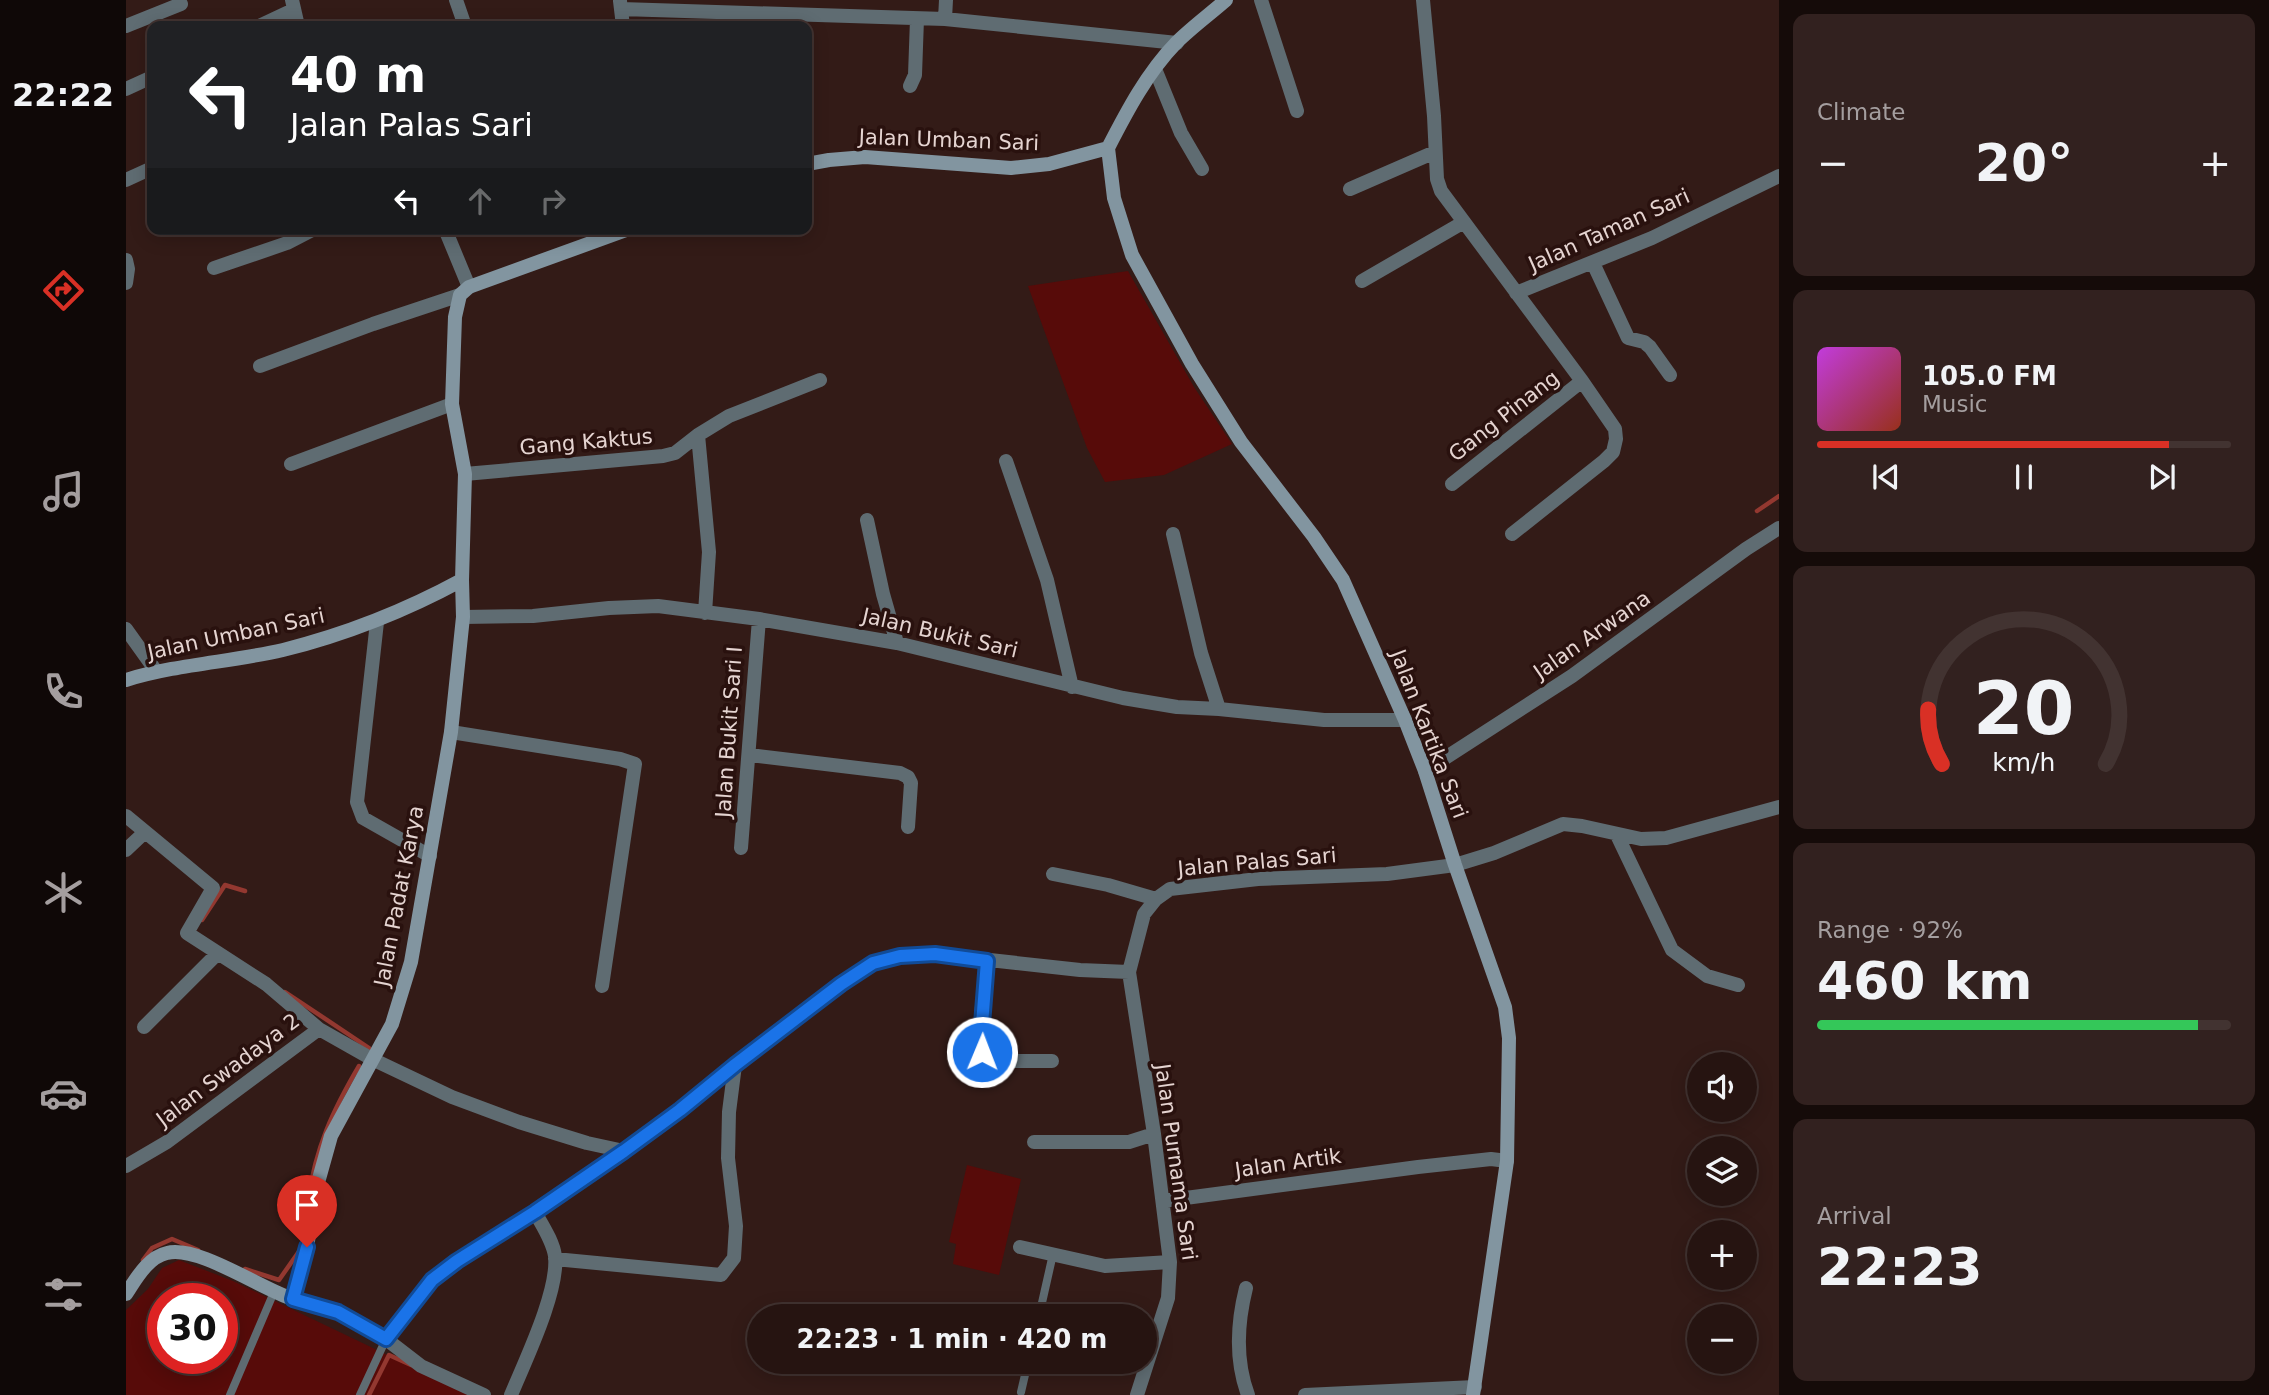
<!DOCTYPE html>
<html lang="en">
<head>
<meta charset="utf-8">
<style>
	body { margin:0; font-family:"DejaVu Sans",sans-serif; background:#32211f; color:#f1f3f6; height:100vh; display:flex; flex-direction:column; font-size:26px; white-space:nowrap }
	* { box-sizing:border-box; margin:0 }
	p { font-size:23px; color:#a49e9f }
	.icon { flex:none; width:38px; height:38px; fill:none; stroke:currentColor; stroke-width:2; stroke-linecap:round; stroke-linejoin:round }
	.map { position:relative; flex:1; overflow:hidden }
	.side { display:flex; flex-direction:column; gap:14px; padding:14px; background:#150b09; width:490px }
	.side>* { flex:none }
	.banner { position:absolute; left:21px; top:21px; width:665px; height:214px; border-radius:14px; box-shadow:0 4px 18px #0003,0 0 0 2px #423331; background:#202124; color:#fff; overflow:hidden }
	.controls { position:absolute; left:1561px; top:1052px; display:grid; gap:14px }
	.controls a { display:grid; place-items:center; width:70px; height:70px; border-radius:50%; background:#261411; box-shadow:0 4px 18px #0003,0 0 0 2px #423331; font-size:35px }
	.speed { position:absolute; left:21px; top:1283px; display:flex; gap:14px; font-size:35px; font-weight:700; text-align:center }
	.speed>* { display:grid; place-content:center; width:91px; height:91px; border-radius:50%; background:#261411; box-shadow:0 4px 18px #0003,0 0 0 2px #423331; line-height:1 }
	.speed .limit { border:10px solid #d22; background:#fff; color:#111 }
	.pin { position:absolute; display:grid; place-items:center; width:60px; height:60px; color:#fff; margin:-72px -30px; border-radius:50% 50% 50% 0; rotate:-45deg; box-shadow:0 0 7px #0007 }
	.pin .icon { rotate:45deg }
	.me { position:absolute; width:77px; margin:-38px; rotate:1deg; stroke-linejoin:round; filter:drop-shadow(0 0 5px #0008) }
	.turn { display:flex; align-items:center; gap:24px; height:147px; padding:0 28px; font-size:32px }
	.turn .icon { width:91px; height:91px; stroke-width:2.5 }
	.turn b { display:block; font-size:49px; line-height:60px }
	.lanes { display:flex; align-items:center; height:66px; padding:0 28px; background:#0003; justify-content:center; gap:35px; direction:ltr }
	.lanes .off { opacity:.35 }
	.big { font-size:52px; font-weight:700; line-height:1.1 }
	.side .tile { flex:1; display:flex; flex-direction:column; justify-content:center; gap:10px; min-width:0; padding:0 24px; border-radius:14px; background:#32211f }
	.side .dial { align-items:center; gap:0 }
	.dial svg { height:182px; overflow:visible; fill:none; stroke:#423331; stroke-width:7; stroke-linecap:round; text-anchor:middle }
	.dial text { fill:#f1f3f6; stroke:none }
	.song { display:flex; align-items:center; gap:21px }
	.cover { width:84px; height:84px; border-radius:10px; background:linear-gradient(135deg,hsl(290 70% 55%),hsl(10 70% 35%)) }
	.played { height:7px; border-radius:4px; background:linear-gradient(90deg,#d93025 85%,#423331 85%) }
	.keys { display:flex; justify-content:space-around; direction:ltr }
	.heat { display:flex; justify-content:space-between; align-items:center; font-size:38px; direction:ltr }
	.charge { height:10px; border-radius:5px; background:linear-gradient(90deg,#34c759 92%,#423331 0) }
	.trip { position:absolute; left:621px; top:1304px; width:410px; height:70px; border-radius:35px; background:#261411; box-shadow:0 4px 18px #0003,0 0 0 2px #423331; font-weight:700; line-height:70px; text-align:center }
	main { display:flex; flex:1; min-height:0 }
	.dock { display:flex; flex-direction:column; width:126px; justify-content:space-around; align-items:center; background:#0f0807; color:#a49e9f }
	.dock .icon { width:49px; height:49px }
	.dock .selected { color:#d93025 }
	.dock b { font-size:32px; color:#f1f3f6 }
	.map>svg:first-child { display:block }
</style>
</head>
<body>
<main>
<nav class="dock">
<b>22:22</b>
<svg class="icon selected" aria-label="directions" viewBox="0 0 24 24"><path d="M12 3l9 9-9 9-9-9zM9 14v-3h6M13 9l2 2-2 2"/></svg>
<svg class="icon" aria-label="music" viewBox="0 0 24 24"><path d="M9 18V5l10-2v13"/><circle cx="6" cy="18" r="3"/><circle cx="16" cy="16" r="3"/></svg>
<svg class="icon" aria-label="phone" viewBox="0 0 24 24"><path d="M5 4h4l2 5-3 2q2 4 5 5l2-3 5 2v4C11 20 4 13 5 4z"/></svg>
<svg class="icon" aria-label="climate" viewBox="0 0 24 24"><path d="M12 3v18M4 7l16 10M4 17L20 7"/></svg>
<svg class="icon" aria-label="car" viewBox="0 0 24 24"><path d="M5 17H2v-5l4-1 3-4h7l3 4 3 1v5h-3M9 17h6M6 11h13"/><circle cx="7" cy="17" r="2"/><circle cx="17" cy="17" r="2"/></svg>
<svg class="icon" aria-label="filters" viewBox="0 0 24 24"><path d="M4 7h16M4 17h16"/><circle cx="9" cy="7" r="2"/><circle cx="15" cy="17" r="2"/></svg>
</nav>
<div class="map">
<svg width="1653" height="1395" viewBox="0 0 1653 1395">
	<rect width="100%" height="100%" fill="#331b17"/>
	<path fill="#570b09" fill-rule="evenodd" d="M 1002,271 L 1068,387 L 1106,444 L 1038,475 L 979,482 L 961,448 L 902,286 Z
		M 841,1165 L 895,1179 L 873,1275 L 827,1264 L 830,1244 L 823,1242 Z
		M 53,1260 L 107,1281 L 345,1395 L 0,1395 L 0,1310 L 22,1289 L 36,1268 ZM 37,1298 L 96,1298 L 96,1358 L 37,1358 Z"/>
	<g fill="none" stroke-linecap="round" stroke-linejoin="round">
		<path stroke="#933830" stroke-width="4.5" d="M 1631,511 L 1653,496
			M 76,920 L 99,885 L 119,891
			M 159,992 L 243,1048
			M 182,1200 C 190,1147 206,1112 233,1066
			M 17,1260 L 26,1248 L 46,1239 L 72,1250
			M 119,1269 L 153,1280 L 174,1250
			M 243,1395 L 263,1355 L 285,1365"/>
		<path stroke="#5f6c72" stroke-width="8" d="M 913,1316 L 927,1254
			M 895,1392 L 902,1362
			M 104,1395 L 148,1292
			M 234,1395 L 260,1339"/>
		<path stroke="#5f6c72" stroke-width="14" d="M 166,0 L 172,26
			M 330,0 L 339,26
			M 1135,0 L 1171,111
			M 1297,0 L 1308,116 L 1311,179 L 1315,191 L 1456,381 L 1489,429 L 1490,439 L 1487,452 L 1478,461 L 1386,534
			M 494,1 L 497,26
			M 495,9 L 819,19 L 1051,43
			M 819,19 L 820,0
			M 0,26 L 55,4
			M 133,26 L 167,10
			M 1029,69 L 1055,133 L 1076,169
			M 784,86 L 789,75 L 791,19
			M 0,89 L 26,77
			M 0,180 L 26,168
			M 1224,189 L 1309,152
			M 319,229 L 343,287
			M 0,260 L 2,269 L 0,283
			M 1467,263 L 1502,338 L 1518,342 L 1524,347 L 1544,375
			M 88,268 L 161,243 L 188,229
			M 1236,281 L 1338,222
			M 1390,293 L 1526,238 L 1653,176
			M 134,366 L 247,324 L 334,295
			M 572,435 L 583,552 L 579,613
			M 880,461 L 921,580 L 946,687
			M 165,464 L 326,404
			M 339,474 L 537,456 L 549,453 L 572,435 L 603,416 L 694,380
			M 1326,484 L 1456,381
			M 741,520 L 757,594 L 771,643
			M 1047,534 L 1075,653 L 1093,709
			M 337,617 L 407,616 L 483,608 L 532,606 L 633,619 L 771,643 L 997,698 L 1051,707 L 1093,709 L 1198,720 L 1279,720
			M 251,622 L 231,802 L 237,818 L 304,856
			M 0,629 L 30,671
			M 325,732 L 494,759 L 509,764 L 476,986
			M 624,755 L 774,773 L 782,777 L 785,783 L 782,827
			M 1299,771 L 1446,676 L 1620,549 L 1653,528
			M 0,816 L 87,888 L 61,933 L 140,984 L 193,1029 L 246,1059 L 326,1097 L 393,1122 L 461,1143 L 498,1151
			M 1491,835 L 1546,950 L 1581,976 L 1612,985
			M 615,848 L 633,619
			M 0,850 L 19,832
			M 927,874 L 982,885 L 1030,899
			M 861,961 C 859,985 849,1038 859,1059 L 869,1061 L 926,1061
			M 18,1027 L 91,954
			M 908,1142 L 1003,1142 L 1028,1134
			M 0,1166 L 41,1142 L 193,1029
			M 1037,1201 L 1292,1167 L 1365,1159 L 1381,1161
			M 894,1247 L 979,1266 L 1044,1262
			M 429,1259 L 595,1275 L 608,1258 L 610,1226 L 602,1158 L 603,1112 L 609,1065
			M 1120,1288 C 1111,1324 1109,1360 1122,1395
			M 167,1299 L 212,1312 L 260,1339 L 306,1280 L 331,1261 L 409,1212 L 498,1151 L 554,1110 L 609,1065 L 715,984 L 747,963 L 774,956 L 809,954 L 954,970 L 1003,972
			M 260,1339 L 295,1366 L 358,1395
			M 385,1395 C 399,1361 433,1291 429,1256 C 427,1241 416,1225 409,1212
			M 1011,1395 L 1042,1298 L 1044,1262 L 1028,1134 L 1003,972 L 1018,914 L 1030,899 L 1044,889 L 1132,879 L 1261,874 L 1329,865 L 1368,853 L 1437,824 L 1456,826 L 1515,839 L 1540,838 L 1653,807
			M 1179,1395 L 1349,1387"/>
		<path stroke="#8295a0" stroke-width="14" d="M 982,148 L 988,198 L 1006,255 L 1066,364 L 1115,442 L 1188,537 L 1217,580 L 1279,720 L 1299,771 L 1329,865 L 1379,1007 L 1383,1038 L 1381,1161 L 1347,1395
			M 681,164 L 703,160 L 739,157 L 885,168 L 923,164 L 982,148 C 1001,111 1021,73 1050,43 C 1065,28 1084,14 1100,0
			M 0,680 C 52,664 105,662 157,650 C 221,634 279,611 336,580 L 339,474 L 326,404 L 329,317 L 334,295 L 343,287 L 503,229
			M 0,1294 C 10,1279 22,1257 41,1253 C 72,1245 135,1289 167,1299 L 181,1247 L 191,1186 L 205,1136 L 266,1024 L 285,962 L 325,732 L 337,617 L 336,580"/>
	</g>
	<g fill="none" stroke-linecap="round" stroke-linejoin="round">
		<g stroke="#114b97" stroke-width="18">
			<path id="route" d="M 181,1247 L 167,1299 L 212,1312 L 260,1339 L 306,1280 L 331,1261 L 409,1212 L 498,1151 L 554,1110 L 609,1065 L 715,984 L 747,963 L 774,956 L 809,954 L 861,961 L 855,1037 L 856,1052"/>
		</g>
		<use href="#route" stroke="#1a73e8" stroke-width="12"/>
	</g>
	<g text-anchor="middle" stroke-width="7" stroke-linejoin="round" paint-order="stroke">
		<g font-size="21" fill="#e5d4d1" stroke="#29110e">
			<text transform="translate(823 140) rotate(2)" y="7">Jalan Umban Sari</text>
			<text transform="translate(1483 230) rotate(-24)" y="7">Jalan Taman Sari</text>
			<text transform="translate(1378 416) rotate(-38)" y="7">Gang Pinang</text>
			<text transform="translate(460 442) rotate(-5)" y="7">Gang Kaktus</text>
			<text transform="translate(814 633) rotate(13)" y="7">Jalan Bukit Sari</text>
			<text transform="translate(110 634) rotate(-12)" y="7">Jalan Umban Sari</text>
			<text transform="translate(1466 635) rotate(-35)" y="7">Jalan Arwana</text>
			<text transform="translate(603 732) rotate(-86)" y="7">Jalan Bukit Sari I</text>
			<text transform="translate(1303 734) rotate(69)" y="7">Jalan Kartika Sari</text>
			<text transform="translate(1131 862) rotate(-5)" y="7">Jalan Palas Sari</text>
			<text transform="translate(273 896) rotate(-79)" y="7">Jalan Padat Karya</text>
			<text transform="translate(102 1070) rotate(-37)" y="7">Jalan Swadaya 2</text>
			<text transform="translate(1050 1162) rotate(82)" y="7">Jalan Purnama Sari</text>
			<text transform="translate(1162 1163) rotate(-8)" y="7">Jalan Artik</text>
		</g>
	</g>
</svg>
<div class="controls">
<a><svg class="icon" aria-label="sound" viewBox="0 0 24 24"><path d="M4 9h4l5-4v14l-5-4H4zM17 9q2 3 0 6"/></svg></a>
<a><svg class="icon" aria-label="layers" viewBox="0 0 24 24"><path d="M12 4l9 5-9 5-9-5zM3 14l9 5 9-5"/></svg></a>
<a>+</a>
<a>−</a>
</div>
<div class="speed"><div class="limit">30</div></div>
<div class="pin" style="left:181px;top:1247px;background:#d93025"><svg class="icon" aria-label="arrive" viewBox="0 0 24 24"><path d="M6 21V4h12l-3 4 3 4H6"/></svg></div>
<svg class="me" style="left:856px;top:1052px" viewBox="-20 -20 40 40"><circle r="17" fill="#1a73e8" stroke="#fff" stroke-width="3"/><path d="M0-11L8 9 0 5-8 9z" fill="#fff"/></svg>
<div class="trip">22:23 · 1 min · 420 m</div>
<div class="banner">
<div class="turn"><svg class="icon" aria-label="left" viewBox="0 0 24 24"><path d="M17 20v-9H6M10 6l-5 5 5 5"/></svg><div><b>40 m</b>Jalan Palas Sari</div></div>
<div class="lanes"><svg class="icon" aria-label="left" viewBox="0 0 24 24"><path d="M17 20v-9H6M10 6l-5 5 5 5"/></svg><svg class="icon off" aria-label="ahead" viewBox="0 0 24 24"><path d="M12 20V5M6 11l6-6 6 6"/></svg><svg class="icon off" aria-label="right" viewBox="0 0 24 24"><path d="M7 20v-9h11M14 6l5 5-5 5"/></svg></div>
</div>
</div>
<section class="side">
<div class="tile"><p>Climate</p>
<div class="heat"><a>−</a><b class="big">20°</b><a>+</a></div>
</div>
<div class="tile">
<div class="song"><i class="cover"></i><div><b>105.0 FM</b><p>Music</p></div></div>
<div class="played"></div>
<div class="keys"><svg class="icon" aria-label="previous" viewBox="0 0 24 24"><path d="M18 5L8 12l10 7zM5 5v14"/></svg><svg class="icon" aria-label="pause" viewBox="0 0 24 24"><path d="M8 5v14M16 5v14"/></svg><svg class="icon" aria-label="next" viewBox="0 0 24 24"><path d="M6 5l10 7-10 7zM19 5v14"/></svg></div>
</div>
<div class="tile dial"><svg viewBox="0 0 100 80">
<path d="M14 69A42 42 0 1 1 86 69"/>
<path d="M14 69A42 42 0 0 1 8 45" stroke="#d93025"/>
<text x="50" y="56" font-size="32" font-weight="700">20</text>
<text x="50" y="72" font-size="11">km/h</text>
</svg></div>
<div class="tile"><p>Range · 92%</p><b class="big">460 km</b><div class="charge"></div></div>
<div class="tile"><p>Arrival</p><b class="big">22:23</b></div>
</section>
</main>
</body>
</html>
